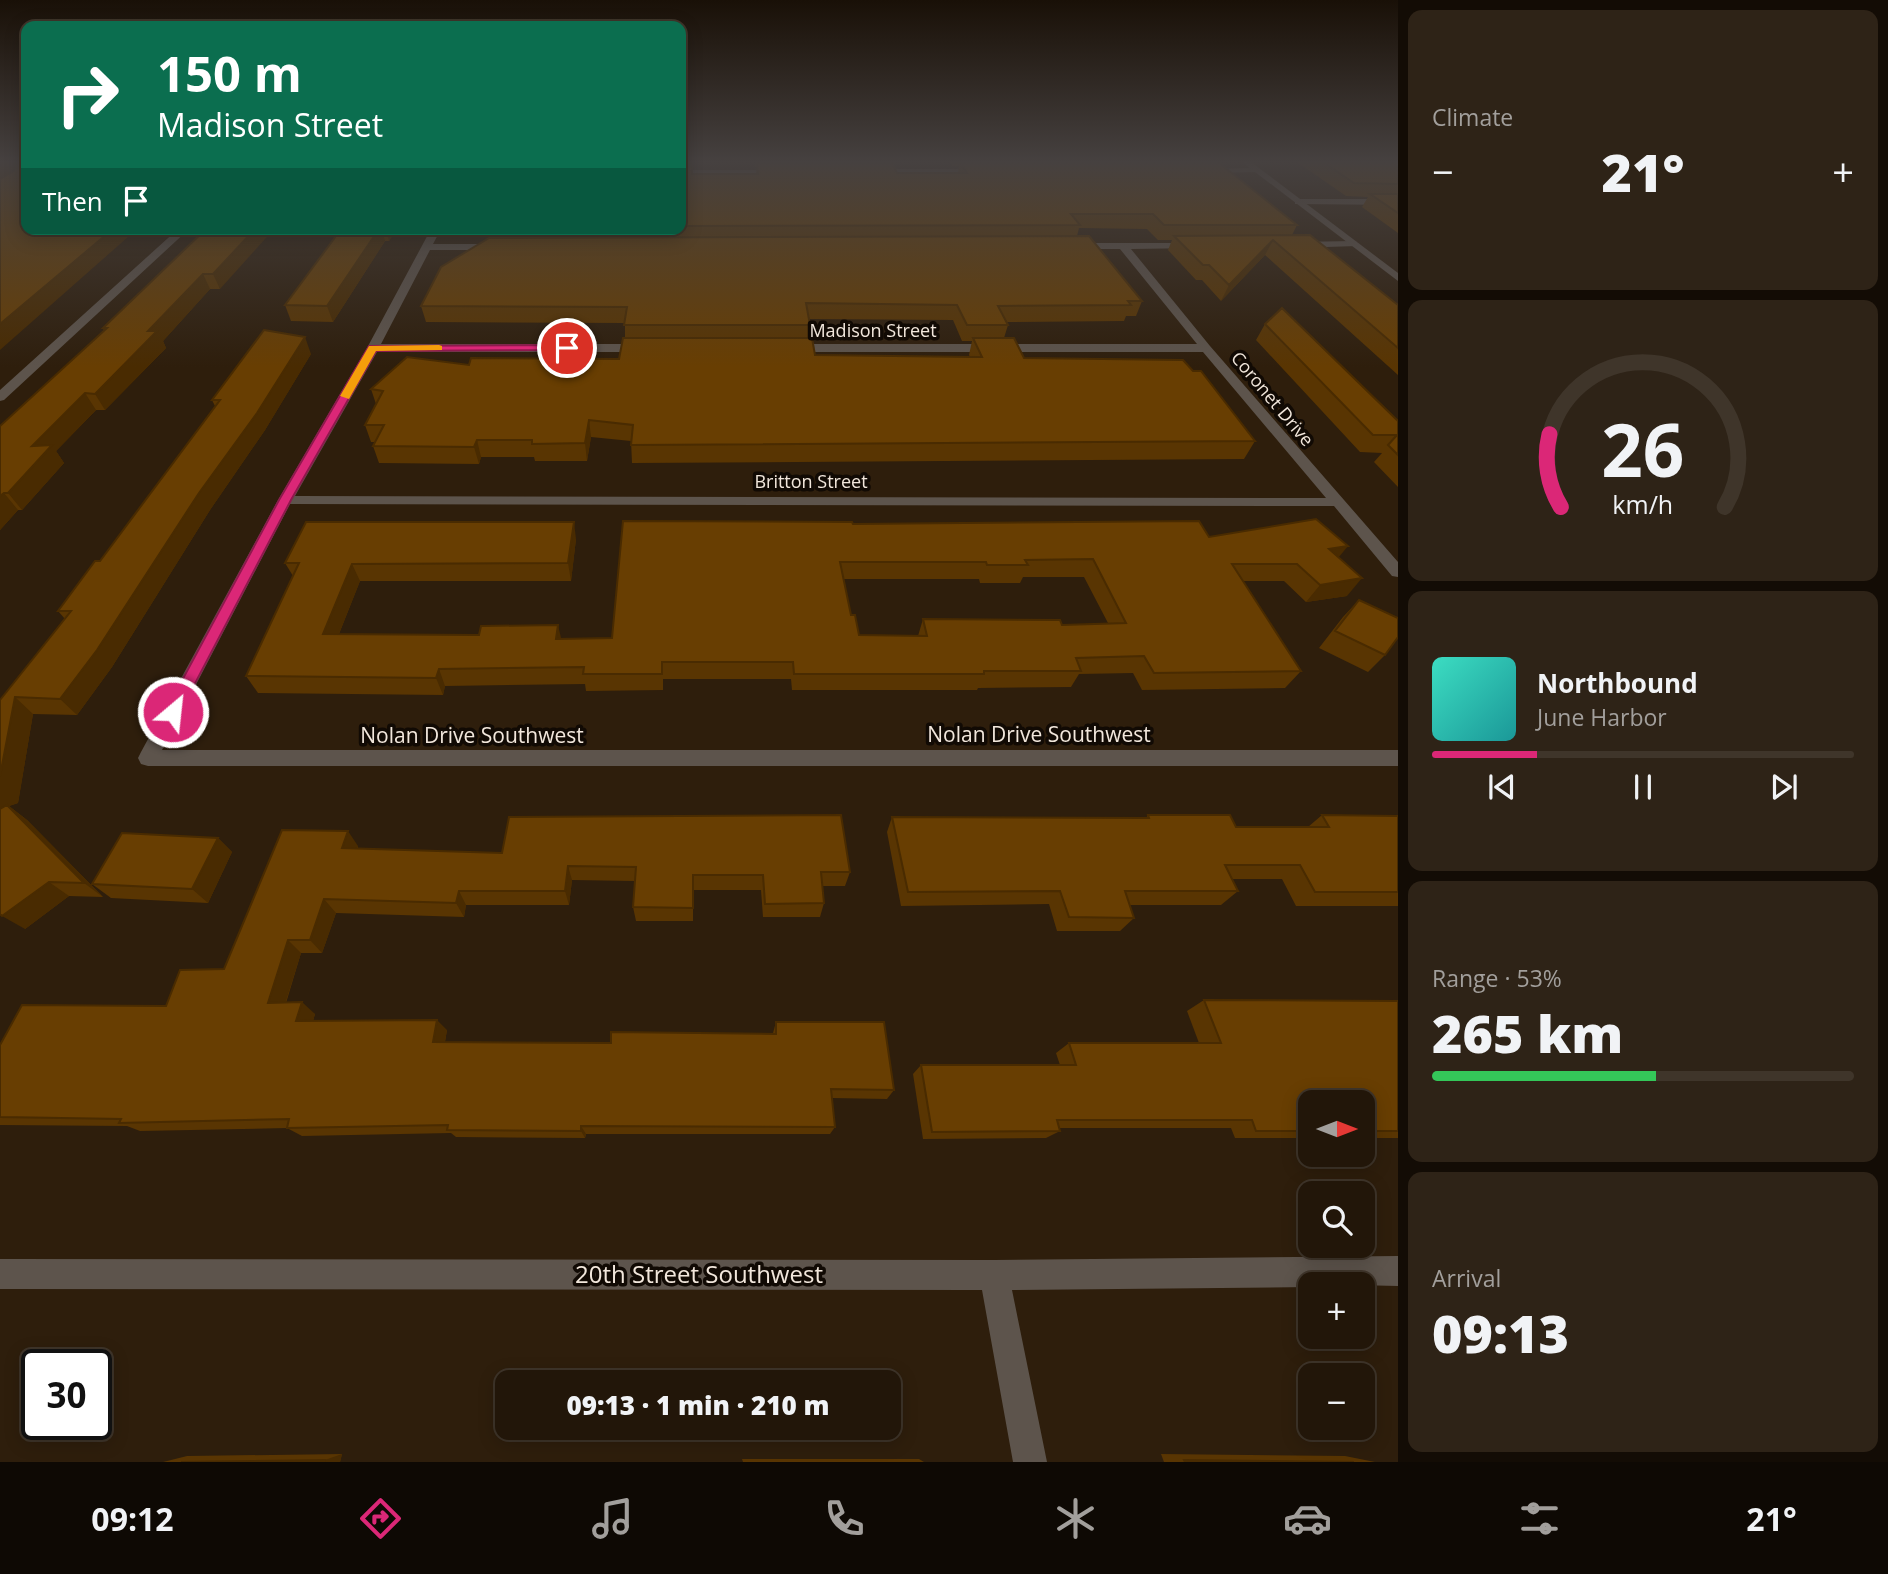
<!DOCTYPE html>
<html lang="en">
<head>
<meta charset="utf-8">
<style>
	body { margin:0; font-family:"Open Sans",sans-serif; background:#2e2317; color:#f1f3f6; height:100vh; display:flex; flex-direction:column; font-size:26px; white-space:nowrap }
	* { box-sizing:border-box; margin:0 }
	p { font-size:23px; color:#a29f9c }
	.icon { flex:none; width:38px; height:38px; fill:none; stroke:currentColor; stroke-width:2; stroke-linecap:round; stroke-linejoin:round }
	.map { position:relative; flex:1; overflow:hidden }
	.side { display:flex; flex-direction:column; gap:10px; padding:10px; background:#130c05; width:490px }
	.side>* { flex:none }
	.hud { position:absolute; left:21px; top:21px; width:665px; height:214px; border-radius:14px; box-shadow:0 4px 18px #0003,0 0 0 2px #3f352a; background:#0b6e4f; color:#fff; overflow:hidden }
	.needle { width:46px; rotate:90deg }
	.tools { position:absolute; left:1298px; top:1090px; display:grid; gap:14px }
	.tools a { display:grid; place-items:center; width:77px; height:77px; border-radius:14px; background:#221609; box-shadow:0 4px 18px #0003,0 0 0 2px #3f352a; font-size:35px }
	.speed { position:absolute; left:21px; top:1349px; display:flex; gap:14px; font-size:35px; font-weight:700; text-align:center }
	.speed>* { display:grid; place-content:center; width:91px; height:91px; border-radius:50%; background:#221609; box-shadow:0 4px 18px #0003,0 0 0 2px #3f352a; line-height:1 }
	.speed .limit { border:4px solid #111; border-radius:10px; background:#fff; color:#111 }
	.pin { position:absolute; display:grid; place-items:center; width:60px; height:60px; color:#fff; margin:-30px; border:4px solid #fff; border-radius:50%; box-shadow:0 2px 7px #0007 }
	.me { position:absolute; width:77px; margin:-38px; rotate:28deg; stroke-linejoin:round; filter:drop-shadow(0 0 5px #0008) }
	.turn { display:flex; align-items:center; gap:24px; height:147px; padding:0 21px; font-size:32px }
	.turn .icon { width:91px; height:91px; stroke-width:2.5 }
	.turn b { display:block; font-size:49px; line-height:60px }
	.then { display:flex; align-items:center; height:66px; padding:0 21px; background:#0003; gap:14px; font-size:26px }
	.big { font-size:52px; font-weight:800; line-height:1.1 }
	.side .widget { flex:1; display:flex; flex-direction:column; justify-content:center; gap:10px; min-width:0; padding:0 24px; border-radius:14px; background:#2e2317 }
	.side .dial { align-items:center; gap:0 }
	.dial svg { height:182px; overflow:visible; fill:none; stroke:#3f352a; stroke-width:7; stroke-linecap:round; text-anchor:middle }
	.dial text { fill:#f1f3f6; stroke:none }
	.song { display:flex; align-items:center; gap:21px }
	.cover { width:84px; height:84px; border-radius:10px; background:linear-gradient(135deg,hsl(170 70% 55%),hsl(180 70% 35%)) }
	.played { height:7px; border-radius:4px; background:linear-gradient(90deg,#db2777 25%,#3f352a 25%) }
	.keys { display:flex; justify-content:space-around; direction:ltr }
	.heat { display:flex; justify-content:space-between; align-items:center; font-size:38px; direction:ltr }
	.charge { height:10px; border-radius:5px; background:linear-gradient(90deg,#34c759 53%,#3f352a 0) }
	.trip { position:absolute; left:495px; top:1370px; width:406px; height:70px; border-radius:14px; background:#221609; box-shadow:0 4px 18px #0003,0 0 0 2px #3f352a; font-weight:800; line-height:70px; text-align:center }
	.dock { display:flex; height:112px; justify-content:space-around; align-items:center; background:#0e0904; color:#a29f9c }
	.dock .icon { width:49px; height:49px }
	.dock .current { color:#db2777 }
	.dock b { font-size:32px; color:#f1f3f6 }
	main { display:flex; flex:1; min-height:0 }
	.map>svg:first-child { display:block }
</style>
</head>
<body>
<main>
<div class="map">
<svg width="1398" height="1462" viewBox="0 0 1398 1462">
	<rect width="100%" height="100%" fill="#2e1e0c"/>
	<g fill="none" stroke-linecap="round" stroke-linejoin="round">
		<path fill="#5d544c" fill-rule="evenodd" d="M 1257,168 L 1260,172 L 1202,173 L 1198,171 L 1202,169 Z
			M 867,169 L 983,169 L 987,171 L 983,173 L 870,173 Z
			M 681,170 L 780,170 L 784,172 L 780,174 L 681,174 Z
			M 1298,199 L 1398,199 L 1398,205 L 1295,204 L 1295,200 Z
			M 178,229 L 189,229 L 4,400 L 0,401 L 0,390 Z
			M 431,229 L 441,229 L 433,244 L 498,244 L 503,247 L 498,250 L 430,250 L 381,344 L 645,344 L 651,348 L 645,352 L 377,352 L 295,496 L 1326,498 L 1203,352 L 787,352 L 781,348 L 787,344 L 1197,344 L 1120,249 L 1071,249 L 1066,246 L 1071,243 L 1195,243 L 1198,244 L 1198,248 L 1131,249 L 1210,346 L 1398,562 L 1398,577 L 1392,576 L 1334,506 L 290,504 L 162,750 L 1398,750 L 1398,766 L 148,766 L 141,764 L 138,758 L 141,752 L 278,500 L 367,348 Z
			M 1354,241 L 1357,242 L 1357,246 L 1295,248 L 1290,245 L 1295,242 Z
			M 1398,1256 L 1398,1286 L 1311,1284 L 1311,1287 L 1012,1290 L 1047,1462 L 1013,1462 L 982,1290 L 0,1289 L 0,1259 L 994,1260 Z"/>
		<path fill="#5d544c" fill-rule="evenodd" d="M 1242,162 L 1251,162 L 1398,273 L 1398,281 Z"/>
	</g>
	<path fill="#593502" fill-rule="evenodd" d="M 681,162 L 692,162 L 692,174 L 756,174 L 757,167 L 755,167 L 755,162 L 886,162 L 897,173 L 958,173 L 959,166 L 952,166 L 950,162 L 1218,162 L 1297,225 L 1292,235 L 1398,305 L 1398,375 L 1265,255 L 1221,301 L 1202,280 L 1196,280 L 1168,250 L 1172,240 L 1158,240 L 1147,229 L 1079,228 L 1077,236 L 1142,301 L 1136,316 L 1126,316 L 1124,321 L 1006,322 L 1008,325 L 1004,338 L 1024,358 L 1193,371 L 1255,441 L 1244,459 L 632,463 L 631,441 L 591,437 L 587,461 L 535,461 L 534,457 L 481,457 L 479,464 L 379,463 L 373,446 L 375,442 L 371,442 L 365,425 L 376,404 L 371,389 L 469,365 L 619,359 L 625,338 L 625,323 L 426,322 L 421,306 L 509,237 L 507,230 L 473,230 L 473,229 L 681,229 ZM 808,319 L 953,320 L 962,341 L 972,341 L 969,355 L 970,357 L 815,355 L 808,338 L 810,325 Z
		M 1297,162 L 1398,162 L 1398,233 L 1362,207 L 1368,197 L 1346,196 Z
		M 206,229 L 220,289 L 210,289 L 163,341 L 166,348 L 105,410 L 96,410 L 56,451 L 64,463 L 22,510 L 18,510 L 0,530 L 0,426 L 104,331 L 103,328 Z
		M 344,229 L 397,229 L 389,241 L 385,241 L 333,322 L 291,321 L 285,305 Z
		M 1265,324 L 1398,421 L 1398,487 L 1374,462 L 1382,453 L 1360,452 L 1256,340 Z
		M 311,354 L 265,430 L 210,510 L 112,667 L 77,715 L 33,714 L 18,803 L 9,806 L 27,820 L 103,897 L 69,896 L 25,929 L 2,808 L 0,808 L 0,700 L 65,619 L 58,611 L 100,561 L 215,406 L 212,400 Z
		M 853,524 L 1209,537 L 1338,558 L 1347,596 L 1306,602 L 1284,581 L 1243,581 L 1301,671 L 1285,688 L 1142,690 L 1133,673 L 1079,674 L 1071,687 L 978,688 L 977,690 L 792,690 L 791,679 L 663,679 L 663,690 L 586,691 L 585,684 L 445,686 L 443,695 L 258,693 L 246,676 L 293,576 L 285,563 L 576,539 L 571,581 L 360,581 L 339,634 L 561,638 L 612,638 ZM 1023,577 L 1084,577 L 1108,623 L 1062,625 L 923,619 L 918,636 L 859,635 L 851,615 L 844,579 L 979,579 L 980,583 L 1020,583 Z
		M 1359,600 L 1385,655 L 1368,672 L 1319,648 L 1343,617 Z
		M 1148,815 L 1236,827 L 1308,827 L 1322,815 L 1398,816 L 1398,906 L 1296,906 L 1282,879 L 1232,879 L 1238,891 L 1221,905 L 1130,905 L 1134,918 L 1120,931 L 1057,931 L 1049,904 L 901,906 L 887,832 L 892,817 L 1146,818 Z
		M 218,838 L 232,852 L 208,903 L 111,898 L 92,884 Z
		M 358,846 L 358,849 L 850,872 L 845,886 L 822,886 L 824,903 L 820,917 L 763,917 L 761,890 L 693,890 L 693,921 L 636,921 L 633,907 L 635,881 L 572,880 L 569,905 L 466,905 L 464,917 L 336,913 L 322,953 L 301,953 L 286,1003 L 315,1014 L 313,1021 L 447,1030 L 445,1042 L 611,1043 L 773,1033 L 776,1022 L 894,1090 L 887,1099 L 832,1098 L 835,1127 L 830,1134 L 586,1134 L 585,1138 L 456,1137 L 451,1133 L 302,1136 L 287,1128 L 140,1131 L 127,1126 L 0,1125 L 0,1045 L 166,1006 L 224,969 Z
		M 1204,1000 L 1398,1001 L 1398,1138 L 1363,1138 L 1363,1102 L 1311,1102 L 1311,1138 L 1235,1138 L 1231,1128 L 1059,1128 L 1060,1131 L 1046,1138 L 923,1139 L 913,1074 L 921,1065 L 1060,1065 L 1056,1053 L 1069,1043 L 1199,1043 L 1187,1011 Z
		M 342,1454 L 340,1462 L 163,1462 L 187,1456 Z
		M 1161,1454 L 1345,1456 L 1375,1462 L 1164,1462 Z
		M 742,1459 L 919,1459 L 924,1462 L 743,1462 Z"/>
	<path fill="#492b01" d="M 2,162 L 26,162 L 12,170 L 10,179 L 0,186 L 0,167 Z
		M 113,229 L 137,229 L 0,350 L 0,324 Z
		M 255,229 L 274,229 L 220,289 L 213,274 Z
		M 379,229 L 382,229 L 385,241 L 333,322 L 327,306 Z
		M 386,229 L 397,229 L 389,241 Z
		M 1273,240 L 1265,255 L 1221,301 L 1229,285 Z
		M 203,274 L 210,289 L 163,341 L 166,348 L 105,410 L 95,394 L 148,331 Z
		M 305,337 L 311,354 L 265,430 L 210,510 L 112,667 L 77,715 L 60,699 Z
		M 85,393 L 96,410 L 56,451 L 64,463 L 22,510 L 8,493 L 32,446 Z
		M 589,420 L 591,437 L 587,461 L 585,443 Z
		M 477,440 L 481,457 L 479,464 L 474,447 Z
		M 4,493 L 18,510 L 0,530 L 0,496 Z
		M 574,522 L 576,539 L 571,581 L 568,563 Z
		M 1348,546 L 1334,563 L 1329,549 Z
		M 352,564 L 360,581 L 332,651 L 323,634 Z
		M 1362,578 L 1347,596 L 1306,602 L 1320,585 Z
		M 558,625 L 562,642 L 556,639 Z
		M 439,669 L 445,686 L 443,695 L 436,678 Z
		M 15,697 L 33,714 L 18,803 L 9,806 L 27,820 L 103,897 L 84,883 L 8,806 L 0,808 L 0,776 Z
		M 348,831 L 358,846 L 353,863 L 342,848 Z
		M 218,838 L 232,852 L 208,903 L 192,889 Z
		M 568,866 L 572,880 L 569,905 L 565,891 Z
		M 49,882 L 69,896 L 25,929 L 2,916 Z
		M 459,891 L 466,905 L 464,917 L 456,903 Z
		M 324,899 L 336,913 L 322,953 L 310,940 Z
		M 288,940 L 301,953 L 282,1014 L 268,1003 Z
		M 302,1002 L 315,1014 L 310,1032 L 296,1021 Z
		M 437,1020 L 447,1030 L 443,1052 L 433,1042 Z
		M 581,1126 L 586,1134 L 585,1138 L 581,1131 Z
		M 342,1454 L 340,1462 L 324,1462 L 325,1460 Z"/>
	<path fill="#683e02" stroke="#492b01" stroke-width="2" fill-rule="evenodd" d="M 15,162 L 26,162 L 26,229 L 113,229 L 0,324 L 0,179 L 14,171 Z
		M 681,162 L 692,163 L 692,174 L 758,174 L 757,163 L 892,162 L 897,173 L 967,173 L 960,162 L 1218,162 L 1297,225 L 1164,225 L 1153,214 L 1071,214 L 1080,225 L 681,226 Z
		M 1323,162 L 1398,162 L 1398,184 L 1354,183 Z
		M 1370,194 L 1398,194 L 1398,213 Z
		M 206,229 L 255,229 L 213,274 L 203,274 L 148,331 L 157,331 L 95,394 L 85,393 L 32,446 L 52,445 L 8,493 L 4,493 L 0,496 L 0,426 L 107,328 L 103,328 Z
		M 344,229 L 379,229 L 327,306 L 285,305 L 339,232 L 342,232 Z
		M 1310,235 L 1398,305 L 1398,348 L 1273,240 L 1229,285 L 1209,265 L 1203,265 L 1174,236 Z
		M 1089,236 L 1142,301 L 1128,301 L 1131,305 L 998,306 L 1008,325 L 967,325 L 957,305 L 806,303 L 810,325 L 624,325 L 627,307 L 421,306 L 441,267 L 489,238 Z
		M 1282,308 L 1398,421 L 1398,455 L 1388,445 L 1397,435 L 1373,435 L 1265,324 Z
		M 264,330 L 305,337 L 257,413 L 199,493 L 97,650 L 60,699 L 15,697 L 0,776 L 0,700 L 71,611 L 58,611 L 95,561 L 100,561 L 220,400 L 212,400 Z
		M 623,338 L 812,338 L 815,355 L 975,357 L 982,357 L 973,338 L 1014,338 L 1024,358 L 1183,360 L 1193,371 L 1201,371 L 1255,441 L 631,445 L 633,425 L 589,420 L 585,443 L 532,444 L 532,440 L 477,440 L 474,447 L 373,446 L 384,425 L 365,425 L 383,391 L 371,389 L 407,357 L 469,365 L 471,358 L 619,359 Z
		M 1316,519 L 1348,546 L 1329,549 L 1362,578 L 1320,585 L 1297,564 L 1232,564 L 1301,671 L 1154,673 L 1144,656 L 1076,658 L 1081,671 L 984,671 L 984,674 L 794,674 L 793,662 L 662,662 L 662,674 L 583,674 L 584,667 L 439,669 L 436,678 L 246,676 L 299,563 L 285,563 L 306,522 L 574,522 L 568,563 L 352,564 L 323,634 L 479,635 L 481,626 L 558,625 L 556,639 L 612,638 L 623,521 L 852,522 L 853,524 L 1199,521 L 1209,537 ZM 1093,559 L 1126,623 L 1062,625 L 1060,620 L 923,619 L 927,636 L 859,635 L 855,615 L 851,615 L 840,562 L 986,562 L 987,565 L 1028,565 L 1025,560 Z
		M 1359,600 L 1398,618 L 1398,637 L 1385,655 L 1335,631 Z
		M 7,805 L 84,883 L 49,882 L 2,916 L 0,914 L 0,809 Z
		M 841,815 L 850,872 L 821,872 L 824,903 L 765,904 L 763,875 L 693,875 L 693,908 L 633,907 L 636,867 L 568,866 L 565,891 L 459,891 L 456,903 L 324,899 L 310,940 L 288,940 L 268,1003 L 302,1002 L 296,1021 L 437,1020 L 433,1042 L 611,1043 L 611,1032 L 776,1034 L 776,1022 L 884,1022 L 894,1090 L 831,1089 L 835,1127 L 581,1126 L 581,1131 L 447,1130 L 448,1125 L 287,1128 L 289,1119 L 119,1123 L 121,1119 L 0,1117 L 0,1045 L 22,1005 L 166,1006 L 180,970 L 224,969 L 282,830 L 348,831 L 342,848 L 502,853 L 509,817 Z
		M 1148,815 L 1230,815 L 1236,827 L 1329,827 L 1322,815 L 1398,816 L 1398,892 L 1315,892 L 1300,865 L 1225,865 L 1238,891 L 1125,891 L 1134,918 L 1069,917 L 1060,891 L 908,892 L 892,817 L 1149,818 Z
		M 122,833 L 218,838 L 192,889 L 92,884 Z
		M 1204,1000 L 1398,1001 L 1398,1131 L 1363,1131 L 1363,1102 L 1311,1102 L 1311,1131 L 1256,1131 L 1252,1120 L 1057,1120 L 1060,1131 L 932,1132 L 921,1065 L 1076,1065 L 1069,1043 L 1221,1043 Z
		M 325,1460 L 324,1462 L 181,1462 Z
		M 1184,1460 L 1354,1462 L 1185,1462 Z"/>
	<linearGradient id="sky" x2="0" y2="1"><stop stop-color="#191007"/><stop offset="0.44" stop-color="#464140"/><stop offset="1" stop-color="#464140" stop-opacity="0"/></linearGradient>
	<rect width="1398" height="367" fill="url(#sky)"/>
	<path fill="#db2777" stroke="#8e194d" stroke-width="2" d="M 567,345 L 570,346 L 570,350 L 376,351 L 291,500 L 178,716 L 167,716 L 165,712 L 279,500 L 369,346 Z"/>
	<path fill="#f59e0b" d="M 439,345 L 442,346 L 442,350 L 376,351 L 349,399 L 340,396 L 369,346 Z"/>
	<g text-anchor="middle" stroke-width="7" stroke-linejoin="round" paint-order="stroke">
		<g font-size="18" fill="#f2e7dc" stroke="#110a04">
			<text x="873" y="337">Madison Street</text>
			<text transform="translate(1272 399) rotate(50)" y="6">Coronet Drive</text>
			<text x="811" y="488">Britton Street</text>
		</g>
		<g font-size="21" fill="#f2e7dc" stroke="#110a04">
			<text x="1039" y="742">Nolan Drive Southwest</text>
			<text x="472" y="743">Nolan Drive Southwest</text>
		</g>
		<g font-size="24" fill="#f2e7dc" stroke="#110a04">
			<text x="699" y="1283">20th Street Southwest</text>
		</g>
	</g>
</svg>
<div class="tools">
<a><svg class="needle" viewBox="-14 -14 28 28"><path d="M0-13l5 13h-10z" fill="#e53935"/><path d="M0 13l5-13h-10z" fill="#a29f9c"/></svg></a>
<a><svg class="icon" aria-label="search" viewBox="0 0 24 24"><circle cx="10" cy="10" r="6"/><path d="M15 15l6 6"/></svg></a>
<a>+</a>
<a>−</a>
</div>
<div class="speed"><div class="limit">30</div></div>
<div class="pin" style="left:567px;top:348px;background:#d93025"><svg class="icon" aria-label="arrive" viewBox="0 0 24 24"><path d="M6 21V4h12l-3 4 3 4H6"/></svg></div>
<svg class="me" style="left:173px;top:712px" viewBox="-20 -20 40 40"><circle r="17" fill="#db2777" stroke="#fff" stroke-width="3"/><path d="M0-11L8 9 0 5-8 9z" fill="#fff"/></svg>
<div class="trip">09:13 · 1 min · 210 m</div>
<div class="hud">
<div class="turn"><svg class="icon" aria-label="right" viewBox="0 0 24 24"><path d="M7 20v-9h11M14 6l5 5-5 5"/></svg><div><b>150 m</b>Madison Street</div></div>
<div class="then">Then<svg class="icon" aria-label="arrive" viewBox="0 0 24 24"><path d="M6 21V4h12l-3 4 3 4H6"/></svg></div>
</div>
</div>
<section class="side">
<div class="widget"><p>Climate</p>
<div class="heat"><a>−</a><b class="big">21°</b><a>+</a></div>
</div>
<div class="widget dial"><svg viewBox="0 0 100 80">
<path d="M14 69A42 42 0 1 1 86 69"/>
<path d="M14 69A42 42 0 0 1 9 37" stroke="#db2777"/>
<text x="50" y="56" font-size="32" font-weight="700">26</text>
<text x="50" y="72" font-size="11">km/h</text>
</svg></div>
<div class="widget">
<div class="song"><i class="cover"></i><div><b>Northbound</b><p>June Harbor</p></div></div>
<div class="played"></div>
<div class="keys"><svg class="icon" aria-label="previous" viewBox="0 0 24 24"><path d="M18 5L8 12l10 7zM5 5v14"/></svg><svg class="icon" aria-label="pause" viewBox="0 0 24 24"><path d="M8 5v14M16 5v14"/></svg><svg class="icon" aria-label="next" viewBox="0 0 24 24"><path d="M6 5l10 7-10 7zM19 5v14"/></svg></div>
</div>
<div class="widget"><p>Range · 53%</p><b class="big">265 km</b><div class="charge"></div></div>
<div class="widget"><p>Arrival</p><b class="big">09:13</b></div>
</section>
</main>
<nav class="dock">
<b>09:12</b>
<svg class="icon current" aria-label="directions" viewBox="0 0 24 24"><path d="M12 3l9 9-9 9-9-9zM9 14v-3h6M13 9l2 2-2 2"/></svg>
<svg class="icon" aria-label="music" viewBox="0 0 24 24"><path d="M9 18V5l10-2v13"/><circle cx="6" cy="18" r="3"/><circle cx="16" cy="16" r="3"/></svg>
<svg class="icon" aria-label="phone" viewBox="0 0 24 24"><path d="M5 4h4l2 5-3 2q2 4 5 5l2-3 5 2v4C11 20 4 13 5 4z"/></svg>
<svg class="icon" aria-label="climate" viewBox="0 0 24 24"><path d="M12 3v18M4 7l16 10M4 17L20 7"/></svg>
<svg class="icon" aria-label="car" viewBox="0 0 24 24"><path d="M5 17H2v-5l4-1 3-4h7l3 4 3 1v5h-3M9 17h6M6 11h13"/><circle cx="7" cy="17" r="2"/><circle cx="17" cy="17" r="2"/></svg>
<svg class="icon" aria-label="filters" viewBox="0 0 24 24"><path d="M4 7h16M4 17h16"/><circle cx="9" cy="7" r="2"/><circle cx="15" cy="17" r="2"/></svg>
<b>21°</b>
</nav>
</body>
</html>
